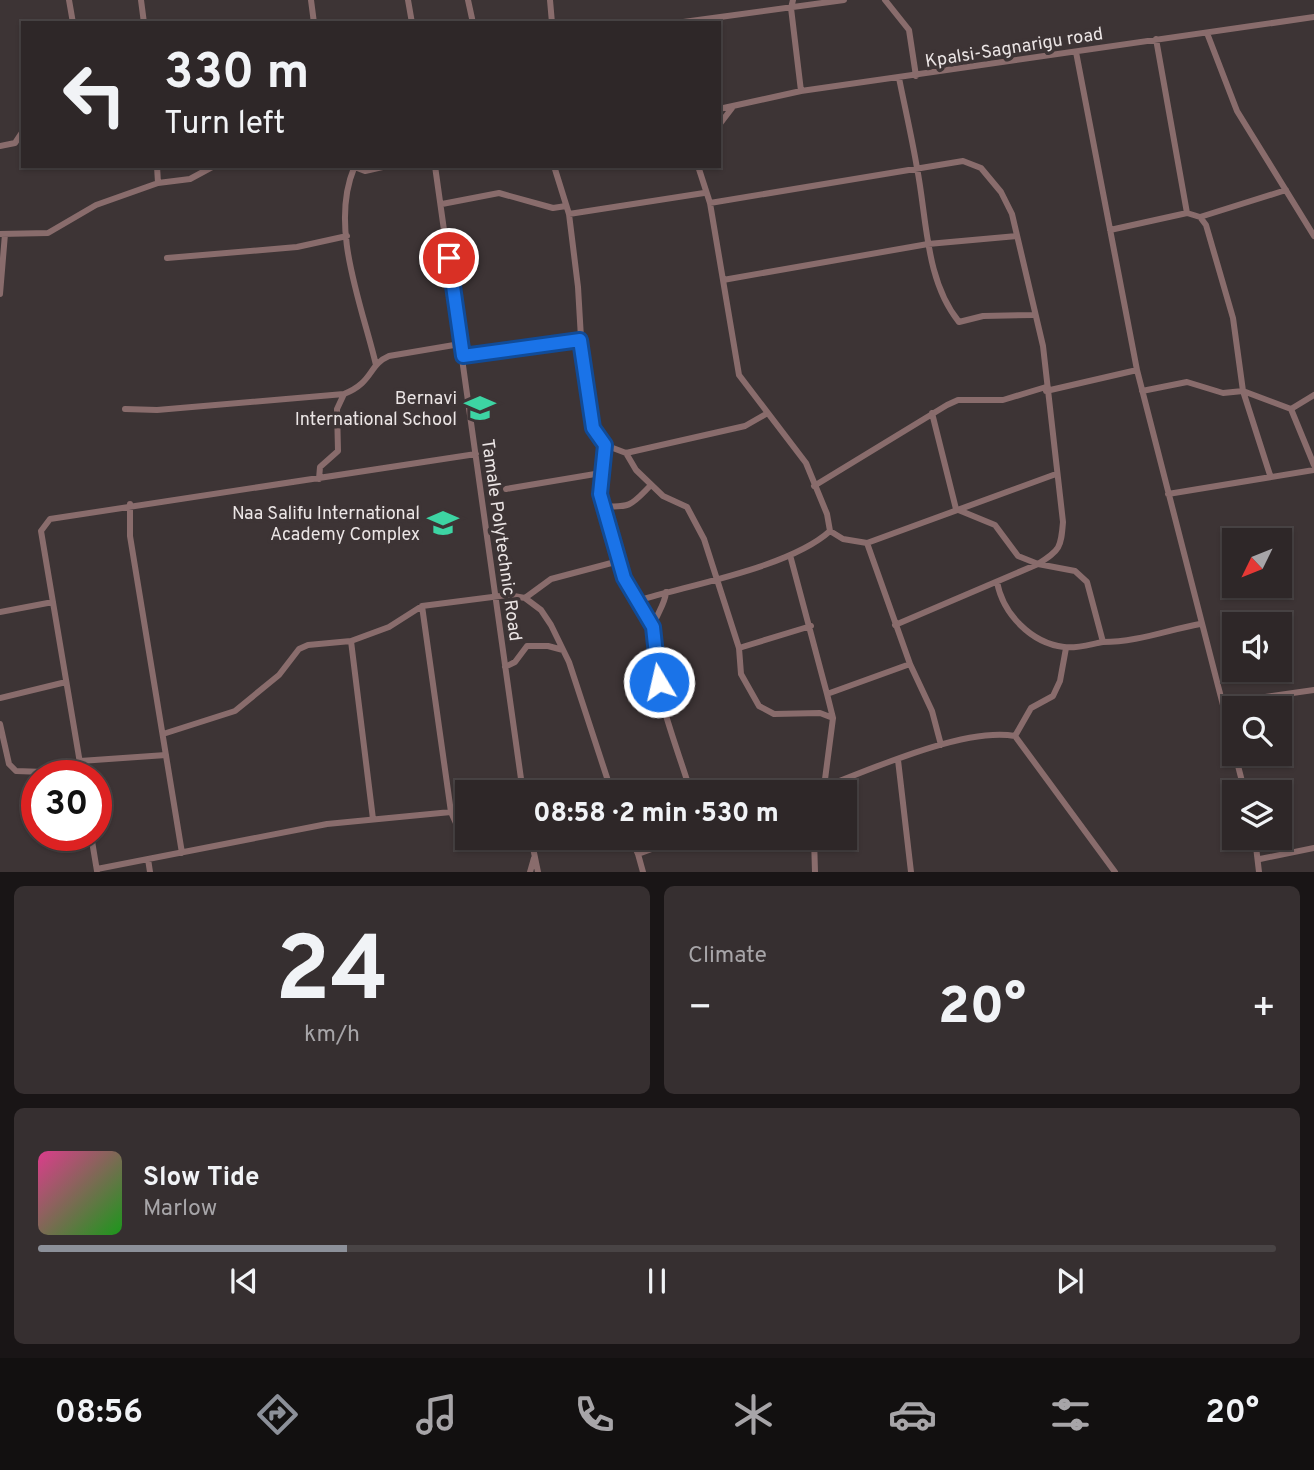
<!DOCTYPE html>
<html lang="en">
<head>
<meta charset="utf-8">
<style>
	body { margin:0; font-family:Overpass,sans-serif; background:#362f30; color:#f1f3f6; height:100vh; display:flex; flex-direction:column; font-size:26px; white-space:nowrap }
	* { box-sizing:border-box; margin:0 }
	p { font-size:23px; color:#a7a5a8 }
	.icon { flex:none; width:38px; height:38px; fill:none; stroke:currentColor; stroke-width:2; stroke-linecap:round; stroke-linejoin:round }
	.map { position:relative; height:872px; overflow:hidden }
	.drawer { display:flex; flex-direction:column; gap:14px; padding:14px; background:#191516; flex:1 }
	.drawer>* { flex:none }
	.top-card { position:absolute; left:21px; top:21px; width:700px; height:147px; border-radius:0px; box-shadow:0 2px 5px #0004,0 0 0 2px #494445; background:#2e2728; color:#f1f3f6; overflow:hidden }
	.needle { width:46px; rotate:227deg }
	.buttons { position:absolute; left:1222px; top:528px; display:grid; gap:14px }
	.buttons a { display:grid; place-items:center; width:70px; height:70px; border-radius:0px; background:#2e2728; box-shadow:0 2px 5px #0004,0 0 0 2px #494445; font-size:35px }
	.speed { position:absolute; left:21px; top:760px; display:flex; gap:14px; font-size:35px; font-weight:700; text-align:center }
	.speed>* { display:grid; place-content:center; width:91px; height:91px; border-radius:50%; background:#2e2728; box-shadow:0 2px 5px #0004,0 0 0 2px #494445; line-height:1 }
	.speed .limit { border:10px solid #d22; background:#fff; color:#111 }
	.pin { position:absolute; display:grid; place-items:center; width:60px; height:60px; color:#fff; margin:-30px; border:4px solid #fff; border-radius:50%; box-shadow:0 2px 7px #0007 }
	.me { position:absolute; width:77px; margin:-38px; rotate:351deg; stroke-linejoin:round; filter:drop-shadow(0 0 5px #0008) }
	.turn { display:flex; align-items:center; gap:24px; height:147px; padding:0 28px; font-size:32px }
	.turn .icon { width:91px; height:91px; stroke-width:2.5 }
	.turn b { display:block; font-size:49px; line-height:60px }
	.big { font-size:52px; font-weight:800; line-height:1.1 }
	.drawer .card { flex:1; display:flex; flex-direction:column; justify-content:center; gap:10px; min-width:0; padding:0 24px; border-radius:10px; background:#362f30 }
	.drawer .dial { align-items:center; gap:0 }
	.dial b { font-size:91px; line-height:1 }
	.song { display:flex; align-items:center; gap:21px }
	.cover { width:84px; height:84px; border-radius:10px; background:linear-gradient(135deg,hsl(330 70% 55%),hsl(120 70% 35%)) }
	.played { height:7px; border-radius:4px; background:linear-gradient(90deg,#8c9099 25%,#494445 25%) }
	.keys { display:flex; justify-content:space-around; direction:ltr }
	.heat { display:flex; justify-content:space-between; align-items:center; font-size:38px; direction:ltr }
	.drawer .tiles { flex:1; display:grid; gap:14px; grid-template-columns:1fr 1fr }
	.card:last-child { grid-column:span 2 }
	.trip { position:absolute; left:455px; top:780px; width:402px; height:70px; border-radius:0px; background:#2e2728; box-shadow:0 2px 5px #0004,0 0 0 2px #494445; font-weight:800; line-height:70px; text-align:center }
	.tabs { display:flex; height:112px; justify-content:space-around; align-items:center; background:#121010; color:#a7a5a8 }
	.tabs .icon { width:49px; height:49px }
	.tabs .on { color:#8c9099 }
	.tabs b { font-size:32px; color:#f1f3f6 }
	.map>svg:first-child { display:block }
</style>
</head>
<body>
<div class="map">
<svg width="1314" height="872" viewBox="0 0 1314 872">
	<rect width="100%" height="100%" fill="#3d3435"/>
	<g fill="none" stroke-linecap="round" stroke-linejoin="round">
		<path stroke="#896c6c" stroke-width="6" d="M 69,0 L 73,23
			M 141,0 L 144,23
			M 311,0 L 314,23
			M 408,0 L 412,23
			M 468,0 L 473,23
			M 550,0 L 552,23
			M 793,0 L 791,8 L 801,91
			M 885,0 L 909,30 L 916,76
			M 676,23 L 844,0
			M 1207,33 L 1237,111 L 1314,236
			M 1156,39 L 1187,213
			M 1076,52 L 1137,370 L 1234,748
			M 899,78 C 905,108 912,138 917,168 C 927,218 925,280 959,322 L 983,316 L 1033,315
			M 719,109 L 801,91 L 1314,17
			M 719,125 L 732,108
			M 0,146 L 15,143 L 23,131
			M 157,166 L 158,183
			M 352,166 L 365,171 L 387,166
			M 435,166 L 523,793
			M 554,166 L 569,214 L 578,287 L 583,372 L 593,428 L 605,445 L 626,453 L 745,426 L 766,414
			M 698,166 L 710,203 L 739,375 L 806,463 L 827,514 L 830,531
			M 354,168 C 329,228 362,305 376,365
			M 710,203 L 963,161 L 981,168 L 1001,192 L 1012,214 L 1043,346 L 1063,522 C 1061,548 1060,550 1038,564 L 895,625
			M 442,204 L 499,193 L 553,208 L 566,206
			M 569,214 L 704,193
			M 1200,217 L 1286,190
			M 1110,230 L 1187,213 L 1200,217 L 1206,225 L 1233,318 L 1243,391 L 1270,475
			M 0,234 L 48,233 L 96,205 L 158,183 L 190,179 L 214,166
			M 167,258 L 297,247 L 347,236
			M 723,280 L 928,244 L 1017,236
			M 0,294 L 5,234
			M 463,356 L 581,340
			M 1046,391 L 1137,370
			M 1142,391 L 1187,382 L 1223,393 L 1243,391 L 1291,409 L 1314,395
			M 125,409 L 157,410 L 344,394 C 374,382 368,365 389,356 L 460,344
			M 1291,409 L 1314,465
			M 932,413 L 956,509 L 995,525 L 1018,556 L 1038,564 L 1075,571 L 1087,582 L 1103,642 C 1137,642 1167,630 1200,624
			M 605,445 C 589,498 623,583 653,627
			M 626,453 L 636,470 L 663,496 L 687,507 L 704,539 L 739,648 L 741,674 L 759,706 L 774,714 L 820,713 L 833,718
			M 319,479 L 320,467 L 338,451 L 337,409 L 344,394
			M 814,486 L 947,405 L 958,400 L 1003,400 L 1046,387
			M 506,489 L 601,473
			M 1168,494 L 1314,470
			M 130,504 L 130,536 L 182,853
			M 604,506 C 632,508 632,504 651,485
			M 867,543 L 910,664 L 932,711 L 941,745
			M 790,555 L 827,694
			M 997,582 C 1003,614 1031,643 1064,647 C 1076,649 1091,644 1103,642
			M 666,592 C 665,607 652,619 652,633 C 651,686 676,743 691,793
			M 525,598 L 551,579 L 619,561
			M 640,600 C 693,584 790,567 830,531 L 843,539 L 867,543 L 1056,474
			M 422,606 L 451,812 L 459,830 L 467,830
			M 0,612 L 53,602
			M 351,641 L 373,819
			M 739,648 L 811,626
			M 505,667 L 515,662 L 527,646 L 548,646 L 563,650
			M 0,698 L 66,682
			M 1223,703 L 1314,690
			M 0,724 L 9,764 L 16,771 L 44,772 L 80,761 L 166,755
			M 163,734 L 235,711 L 279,675 L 299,649 L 308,645 L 351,641 L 389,627 L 422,606 L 508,595 L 525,598 L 541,610 L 551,625 L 569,662 L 612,793
			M 1015,736 L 1031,708 L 1053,696 L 1060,681 L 1066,648
			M 1235,754 L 1245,793
			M 898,760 L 911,872
			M 82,775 L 41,531 L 50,519 L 476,454
			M 824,787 L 833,718 L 827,694 L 910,664
			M 809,793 C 860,774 963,726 1015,736 L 1115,872
			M 91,835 L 97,871
			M 531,838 L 538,872
			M 631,838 L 638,854
			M 814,838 L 815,872
			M 1255,838 L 1259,872
			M 148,859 L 150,872
			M 1260,859 L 1314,848
			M 97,869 L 327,824 L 451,812
			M 530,872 L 534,858
			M 643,872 L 638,854 L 682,838"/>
	</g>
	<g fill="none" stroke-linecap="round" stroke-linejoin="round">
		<g stroke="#114b97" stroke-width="18">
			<path id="route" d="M 449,258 L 463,356 L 580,340 L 593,428 L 605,445 L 600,494 L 624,578 L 653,627 L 659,682"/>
		</g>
		<use href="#route" stroke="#1a73e8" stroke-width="12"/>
	</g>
	<defs>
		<g id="school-bare" transform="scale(2.415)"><path d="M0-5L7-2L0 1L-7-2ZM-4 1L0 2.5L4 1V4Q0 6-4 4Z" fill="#3dd4a3" stroke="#3d3435" stroke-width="2.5" paint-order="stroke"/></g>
	</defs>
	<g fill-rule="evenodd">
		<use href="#school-bare" x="480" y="408"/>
		<use href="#school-bare" x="443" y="523"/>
	</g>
	<g text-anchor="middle" stroke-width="7" stroke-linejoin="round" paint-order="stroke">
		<g font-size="18" fill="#ebe5e5" stroke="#3d3435">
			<text transform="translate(1014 47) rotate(-9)" y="6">Kpalsi-Sagnarigu road</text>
			<text transform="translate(502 540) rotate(82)" y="6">Tamale Polytechnic Road</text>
		</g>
		<g font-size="18" fill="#ebe5e5" stroke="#3d3435" text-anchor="end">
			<text x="457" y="404">Bernavi<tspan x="457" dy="21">International School</tspan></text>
			<text x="420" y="519">Naa Salifu International<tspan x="420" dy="21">Academy Complex</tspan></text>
		</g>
	</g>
</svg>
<div class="buttons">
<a><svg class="needle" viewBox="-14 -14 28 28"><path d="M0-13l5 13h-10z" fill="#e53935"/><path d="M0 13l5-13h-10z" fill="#a7a5a8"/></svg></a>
<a><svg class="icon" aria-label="sound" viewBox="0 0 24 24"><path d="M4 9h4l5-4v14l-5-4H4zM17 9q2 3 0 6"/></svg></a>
<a><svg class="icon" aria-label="search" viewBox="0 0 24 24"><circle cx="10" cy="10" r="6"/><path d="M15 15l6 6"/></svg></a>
<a><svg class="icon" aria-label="layers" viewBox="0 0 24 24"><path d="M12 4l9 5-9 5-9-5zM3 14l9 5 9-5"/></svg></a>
</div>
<div class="speed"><div class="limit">30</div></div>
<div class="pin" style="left:449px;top:258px;background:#d93025"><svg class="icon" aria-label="arrive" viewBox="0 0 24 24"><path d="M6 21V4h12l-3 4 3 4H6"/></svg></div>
<svg class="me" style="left:659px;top:682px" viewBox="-20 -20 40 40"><circle r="17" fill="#1a73e8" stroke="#fff" stroke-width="3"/><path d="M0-11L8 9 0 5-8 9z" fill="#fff"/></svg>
<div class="trip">08:58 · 2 min · 530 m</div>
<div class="top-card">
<div class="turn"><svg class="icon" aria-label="left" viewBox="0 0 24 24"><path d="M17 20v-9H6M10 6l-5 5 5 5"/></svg><div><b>330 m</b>Turn left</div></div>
</div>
</div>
<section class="drawer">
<div class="tiles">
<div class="card dial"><b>24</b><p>km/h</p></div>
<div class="card"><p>Climate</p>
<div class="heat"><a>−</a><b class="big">20°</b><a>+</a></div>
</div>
<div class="card">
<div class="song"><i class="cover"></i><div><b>Slow Tide</b><p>Marlow</p></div></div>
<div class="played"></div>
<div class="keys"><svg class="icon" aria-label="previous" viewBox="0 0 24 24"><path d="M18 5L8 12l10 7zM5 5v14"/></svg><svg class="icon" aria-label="pause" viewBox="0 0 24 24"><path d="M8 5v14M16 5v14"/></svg><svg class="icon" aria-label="next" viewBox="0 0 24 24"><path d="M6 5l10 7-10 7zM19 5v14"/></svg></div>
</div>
</div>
</section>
<nav class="tabs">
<b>08:56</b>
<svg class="icon on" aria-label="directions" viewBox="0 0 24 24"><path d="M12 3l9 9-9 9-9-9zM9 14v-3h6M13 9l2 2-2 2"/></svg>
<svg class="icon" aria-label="music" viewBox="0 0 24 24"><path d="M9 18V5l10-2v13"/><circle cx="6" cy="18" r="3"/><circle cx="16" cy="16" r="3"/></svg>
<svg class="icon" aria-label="phone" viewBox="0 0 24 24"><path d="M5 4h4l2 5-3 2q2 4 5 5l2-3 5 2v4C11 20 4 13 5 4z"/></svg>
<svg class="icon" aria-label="climate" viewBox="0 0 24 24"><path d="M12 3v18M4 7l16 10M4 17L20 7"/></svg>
<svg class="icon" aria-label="car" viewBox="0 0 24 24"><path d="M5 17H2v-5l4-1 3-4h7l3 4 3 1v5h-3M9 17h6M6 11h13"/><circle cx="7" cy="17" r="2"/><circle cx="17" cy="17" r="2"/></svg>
<svg class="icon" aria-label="filters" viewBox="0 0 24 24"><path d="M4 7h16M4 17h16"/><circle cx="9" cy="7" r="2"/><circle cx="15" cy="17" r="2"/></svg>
<b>20°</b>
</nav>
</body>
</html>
